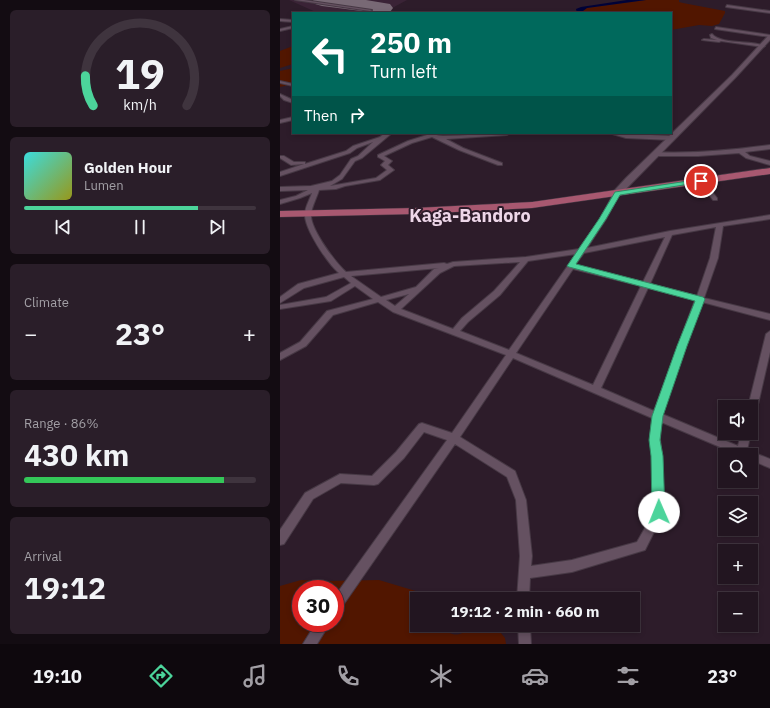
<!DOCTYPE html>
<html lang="en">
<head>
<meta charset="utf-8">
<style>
	body { margin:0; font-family:"IBM Plex Sans",sans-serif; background:#2a1e29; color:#f1f3f6; height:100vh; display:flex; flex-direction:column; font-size:15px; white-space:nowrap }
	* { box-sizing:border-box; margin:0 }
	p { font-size:13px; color:#a29fa5 }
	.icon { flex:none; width:22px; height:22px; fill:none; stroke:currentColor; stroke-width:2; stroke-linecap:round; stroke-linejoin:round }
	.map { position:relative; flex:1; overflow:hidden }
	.side { display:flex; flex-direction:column; gap:10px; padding:10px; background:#130c12; width:280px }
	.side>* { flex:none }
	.top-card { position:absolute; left:12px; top:12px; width:380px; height:122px; border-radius:0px; box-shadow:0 2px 6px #0003,0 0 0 1px #3f343e; background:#00695c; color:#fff; overflow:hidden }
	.buttons { position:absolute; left:438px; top:400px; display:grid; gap:8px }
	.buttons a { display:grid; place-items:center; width:40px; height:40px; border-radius:0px; background:#221520; box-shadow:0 2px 6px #0003,0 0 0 1px #3f343e; font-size:20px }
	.speed { position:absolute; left:12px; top:580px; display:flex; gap:8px; font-size:20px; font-weight:700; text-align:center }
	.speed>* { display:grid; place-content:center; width:52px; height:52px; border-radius:50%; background:#221520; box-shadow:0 2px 6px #0003,0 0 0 1px #3f343e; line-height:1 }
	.speed .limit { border:6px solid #d22; background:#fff; color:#111 }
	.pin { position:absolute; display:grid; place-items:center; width:34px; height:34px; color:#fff; margin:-17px; border:2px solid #fff; border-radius:50%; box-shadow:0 1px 4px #0007 }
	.me { position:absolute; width:44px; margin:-22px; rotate:359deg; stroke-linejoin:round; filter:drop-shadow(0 0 3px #0008) }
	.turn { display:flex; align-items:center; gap:14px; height:84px; padding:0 12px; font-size:18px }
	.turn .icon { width:52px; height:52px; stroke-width:2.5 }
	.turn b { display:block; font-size:28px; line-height:34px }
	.then { display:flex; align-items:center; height:38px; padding:0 12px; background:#0003; gap:8px; font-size:15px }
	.big { font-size:30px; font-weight:800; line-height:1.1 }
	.side .card { flex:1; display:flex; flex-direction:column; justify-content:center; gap:6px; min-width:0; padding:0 14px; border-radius:6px; background:#2a1e29 }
	.side .dial { align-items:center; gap:0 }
	.dial svg { height:104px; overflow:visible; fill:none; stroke:#3f343e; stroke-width:7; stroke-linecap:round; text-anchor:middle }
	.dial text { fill:#f1f3f6; stroke:none }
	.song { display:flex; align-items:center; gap:12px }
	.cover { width:48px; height:48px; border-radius:6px; background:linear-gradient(135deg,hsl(180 70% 55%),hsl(60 70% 35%)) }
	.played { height:4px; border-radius:2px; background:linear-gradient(90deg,#4cd49b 75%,#3f343e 75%) }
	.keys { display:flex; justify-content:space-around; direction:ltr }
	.heat { display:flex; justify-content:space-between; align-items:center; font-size:22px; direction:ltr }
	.charge { height:6px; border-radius:3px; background:linear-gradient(90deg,#34c759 86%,#3f343e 0) }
	.trip { position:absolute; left:130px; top:592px; width:230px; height:40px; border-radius:0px; background:#221520; box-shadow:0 2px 6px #0003,0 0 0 1px #3f343e; font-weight:800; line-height:40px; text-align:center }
	.tabs { display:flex; height:64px; justify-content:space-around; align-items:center; background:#0e080d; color:#a29fa5 }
	.tabs .icon { width:28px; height:28px }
	.tabs .selected { color:#4cd49b }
	.tabs b { font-size:18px; color:#f1f3f6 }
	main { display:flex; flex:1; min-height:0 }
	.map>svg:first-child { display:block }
</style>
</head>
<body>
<main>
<section class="side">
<div class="card dial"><svg viewBox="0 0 100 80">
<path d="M14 69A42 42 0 1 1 86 69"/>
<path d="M14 69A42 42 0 0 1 8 46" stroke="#4cd49b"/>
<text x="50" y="56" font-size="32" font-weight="700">19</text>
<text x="50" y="72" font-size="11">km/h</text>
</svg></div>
<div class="card">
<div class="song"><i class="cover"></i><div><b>Golden Hour</b><p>Lumen</p></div></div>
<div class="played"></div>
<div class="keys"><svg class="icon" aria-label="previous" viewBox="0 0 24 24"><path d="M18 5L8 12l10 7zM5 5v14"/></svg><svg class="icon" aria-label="pause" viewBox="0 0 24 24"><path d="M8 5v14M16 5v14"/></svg><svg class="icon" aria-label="next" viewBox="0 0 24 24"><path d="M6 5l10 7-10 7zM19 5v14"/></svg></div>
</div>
<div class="card"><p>Climate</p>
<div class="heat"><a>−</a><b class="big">23°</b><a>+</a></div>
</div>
<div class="card"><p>Range · 86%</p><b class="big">430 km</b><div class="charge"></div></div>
<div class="card"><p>Arrival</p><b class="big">19:12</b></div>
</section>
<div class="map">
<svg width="490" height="644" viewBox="0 0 490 644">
	<rect width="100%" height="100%" fill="#2d1c2a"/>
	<path fill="#3a2336" d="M 9,0 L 127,0 L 103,13 L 38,13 Z"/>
	<path fill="#511600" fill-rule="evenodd" d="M 366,0 L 399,0 L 399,2 L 403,3 L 445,11 L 445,13 L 439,24 L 432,26 L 419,25 L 391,30 L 391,13 L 305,13 L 303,11 L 306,8 Z
		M 13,46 L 13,64 L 0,68 L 0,51 Z
		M 13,68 L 13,84 L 0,87 L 0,71 Z
		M 21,580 L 47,581 L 99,580 L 139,592 L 152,599 L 137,599 L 137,625 L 160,625 C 176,642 180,632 197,628 C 202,627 210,627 216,627 L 225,638 L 226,644 L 0,644 L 0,586 ZM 21,589 L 55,589 L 55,623 L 21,623 Z"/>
	<path fill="#000237" d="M 347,0 L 366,0 L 307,8 L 303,11 L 305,13 L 297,13 L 296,9 L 301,7 Z"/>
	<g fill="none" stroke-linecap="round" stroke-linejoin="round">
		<path fill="#786975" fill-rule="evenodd" d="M 33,0 L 86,0 L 110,4 L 113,8 L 110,12 L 97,13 L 42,6 L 35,4 Z"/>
		<g stroke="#473945" stroke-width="2">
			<path id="minor" d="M 15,0 L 24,0 L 92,10 L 90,11 Z
				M 447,5 L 490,11 L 490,13 L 446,7 Z
				M 0,19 L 13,20 L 13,22 L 0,21 Z
				M 13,26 L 13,28 L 0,31 L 0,29 Z
				M 436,27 L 490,35 L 490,37 L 435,29 Z
				M 432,34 C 441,45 471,40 485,46 L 483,47 L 441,41 L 439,42 L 422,40 L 424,39 L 437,40 L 431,38 L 430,35 Z
				M 0,81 L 13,84 L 13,86 L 0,83 Z
				M 0,94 L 13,100 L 13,103 L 4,100 L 0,96 Z
				M 13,117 L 13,120 L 0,123 L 0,120 Z
				M 105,133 L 112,133 L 82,158 L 75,161 L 62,179 L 50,186 L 96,178 L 107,170 L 101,165 L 105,161 L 98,157 L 98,155 L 128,141 L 147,135 L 144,133 C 151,133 157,136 163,136 C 185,136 207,133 230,133 L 227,135 L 166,139 L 183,148 L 222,163 L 222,165 L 218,165 L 179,150 L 152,137 L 132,143 L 104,156 L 112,161 L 108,165 L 114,170 L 100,180 L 65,186 L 56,189 L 39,190 C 37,197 32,206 31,214 C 30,229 55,262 66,272 L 164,263 L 167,264 L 173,262 L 246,257 L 299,249 L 320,219 L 334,193 L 337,191 L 340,193 L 326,219 L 307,248 L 390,231 L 490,215 L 490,219 L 443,226 L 438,258 L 424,298 L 490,314 L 490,320 L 422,302 L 382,414 L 458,446 L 461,433 L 471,433 L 467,450 L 490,459 L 490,468 L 471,460 L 471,455 L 459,455 L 381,422 L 380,439 L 382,456 L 384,512 L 365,550 L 292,572 L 250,578 L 249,599 L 237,599 L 240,556 L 236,500 L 227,477 L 175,444 L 59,611 L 55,613 L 55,596 L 167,440 L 144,432 L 124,458 L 98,484 L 94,485 L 61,483 L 33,499 L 4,544 L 0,545 L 0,530 L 25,493 L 60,474 L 92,476 L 116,452 L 139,424 L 142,423 L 172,433 L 226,355 L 113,312 L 98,302 L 53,315 L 26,346 L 0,360 L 0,353 L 20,342 L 47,311 L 93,299 L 75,286 L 51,301 L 0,309 L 0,305 L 46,297 L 71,283 L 64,277 L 24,288 L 0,303 L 0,297 L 18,284 L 59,273 C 48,264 24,228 25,214 C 25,207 30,199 32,193 L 20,198 L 0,204 L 0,200 L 16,196 L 28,190 L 0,191 L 0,187 L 31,186 L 52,181 L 60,175 L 71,159 L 78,156 L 93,142 L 77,148 L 70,153 L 0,176 L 0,172 L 24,164 L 11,165 L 0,158 L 0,156 L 4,156 L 14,162 L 25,162 L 25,164 L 66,151 L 73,146 L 100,137 ZM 436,227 L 430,258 L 417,296 L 370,284 L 392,235 ZM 385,237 L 363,282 L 295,265 L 304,253 ZM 296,254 L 229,350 L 180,331 L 188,322 L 220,295 L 248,261 ZM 240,262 L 214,291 L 182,318 L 173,329 L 121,309 L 160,273 L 174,266 ZM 159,268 L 154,269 L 136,287 L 101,297 L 71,276 ZM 293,269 L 361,286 L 313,385 L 236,353 ZM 368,288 L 415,300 L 374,411 L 321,388 ZM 129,294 L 115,306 L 106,300 ZM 233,358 L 372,418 L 370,439 L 372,456 L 374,512 L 357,542 L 292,560 L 251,566 L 252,556 L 246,500 L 235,471 L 180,437 Z
				M 329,133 L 392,136 L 395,138 L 392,140 L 346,138 Z
				M 490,145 L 490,149 L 465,152 L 470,156 L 490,161 L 490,165 L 466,158 L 459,153 L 418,156 L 375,156 L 372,154 L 375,152 C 414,154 452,150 490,145 Z
				M 421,179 L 423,180 L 437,198 L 437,200 L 433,200 L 419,182 L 419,180 Z
				M 490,331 L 490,352 L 476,413 L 474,416 L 471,417 L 471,407 L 468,407 L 486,334 Z
				M 36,623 L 50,623 L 37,644 L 23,644 Z
				M 238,625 L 250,625 L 251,644 L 239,644 Z"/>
		</g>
		<g stroke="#473945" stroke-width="2">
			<path id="tertiary" d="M 488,36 L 490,36 L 490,40 L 456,77 L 340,195 L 334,195 L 334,191 L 346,178 L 452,75 Z"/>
		</g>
		<g stroke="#473945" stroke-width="1">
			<path id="primary" d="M 490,168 L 490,174 L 252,208 L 135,214 L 0,217 L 0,211 L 135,208 L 252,202 Z"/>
		</g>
		<use href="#minor" fill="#655161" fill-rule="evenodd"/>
		<use href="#tertiary" fill="#655161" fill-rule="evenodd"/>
		<use href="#primary" fill="#a85870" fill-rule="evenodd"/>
	</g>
	<path fill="#4cd49b" stroke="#318a65" d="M 421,179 L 424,181 L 423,182 L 340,195 L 326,219 L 296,264 L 423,297 L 425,299 L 407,346 L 383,416 L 380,440 L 383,456 L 385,512 L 383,516 L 379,518 L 374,516 L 372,512 L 371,456 L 369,440 L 372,416 L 397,346 L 415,301 L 289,267 L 287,266 L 319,219 L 335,192 Z"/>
	<g text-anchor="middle" stroke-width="4" stroke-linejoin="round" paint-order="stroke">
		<g font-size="18" font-weight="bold" fill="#eed7e9" stroke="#2d1c2a">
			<text x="190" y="222">Kaga-Bandoro</text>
		</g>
	</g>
</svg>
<div class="buttons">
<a><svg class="icon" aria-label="sound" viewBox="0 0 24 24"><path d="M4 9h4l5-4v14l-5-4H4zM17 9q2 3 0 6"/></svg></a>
<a><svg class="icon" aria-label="search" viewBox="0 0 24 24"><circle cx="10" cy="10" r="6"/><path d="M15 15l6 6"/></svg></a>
<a><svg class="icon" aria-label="layers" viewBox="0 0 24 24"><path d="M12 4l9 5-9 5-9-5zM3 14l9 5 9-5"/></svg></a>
<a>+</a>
<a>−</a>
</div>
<div class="speed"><div class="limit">30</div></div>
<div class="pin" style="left:421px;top:181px;background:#d93025"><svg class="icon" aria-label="arrive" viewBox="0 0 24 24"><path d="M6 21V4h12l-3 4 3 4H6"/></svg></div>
<svg class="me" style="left:379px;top:512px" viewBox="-20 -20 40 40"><circle r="19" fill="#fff"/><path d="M0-13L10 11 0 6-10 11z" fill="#4cd49b"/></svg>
<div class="trip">19:12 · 2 min · 660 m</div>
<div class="top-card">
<div class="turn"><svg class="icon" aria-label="left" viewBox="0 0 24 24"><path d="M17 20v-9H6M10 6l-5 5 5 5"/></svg><div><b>250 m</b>Turn left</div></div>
<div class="then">Then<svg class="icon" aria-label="right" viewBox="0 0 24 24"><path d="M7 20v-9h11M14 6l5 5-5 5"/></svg></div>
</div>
</div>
</main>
<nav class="tabs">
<b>19:10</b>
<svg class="icon selected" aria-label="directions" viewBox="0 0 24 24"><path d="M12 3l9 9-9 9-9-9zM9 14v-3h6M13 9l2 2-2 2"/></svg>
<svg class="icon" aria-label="music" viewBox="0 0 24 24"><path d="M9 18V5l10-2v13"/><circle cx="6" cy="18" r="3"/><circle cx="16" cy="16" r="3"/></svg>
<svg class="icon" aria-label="phone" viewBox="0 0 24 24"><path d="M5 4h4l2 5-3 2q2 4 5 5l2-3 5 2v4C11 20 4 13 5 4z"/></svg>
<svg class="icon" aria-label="climate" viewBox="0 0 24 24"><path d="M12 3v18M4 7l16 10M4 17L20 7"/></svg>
<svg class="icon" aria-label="car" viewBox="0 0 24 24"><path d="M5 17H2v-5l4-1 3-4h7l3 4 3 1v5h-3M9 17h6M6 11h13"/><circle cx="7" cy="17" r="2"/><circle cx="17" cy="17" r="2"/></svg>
<svg class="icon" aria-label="filters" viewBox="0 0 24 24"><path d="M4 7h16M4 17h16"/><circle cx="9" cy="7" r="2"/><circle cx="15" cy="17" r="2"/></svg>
<b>23°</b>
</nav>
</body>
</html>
